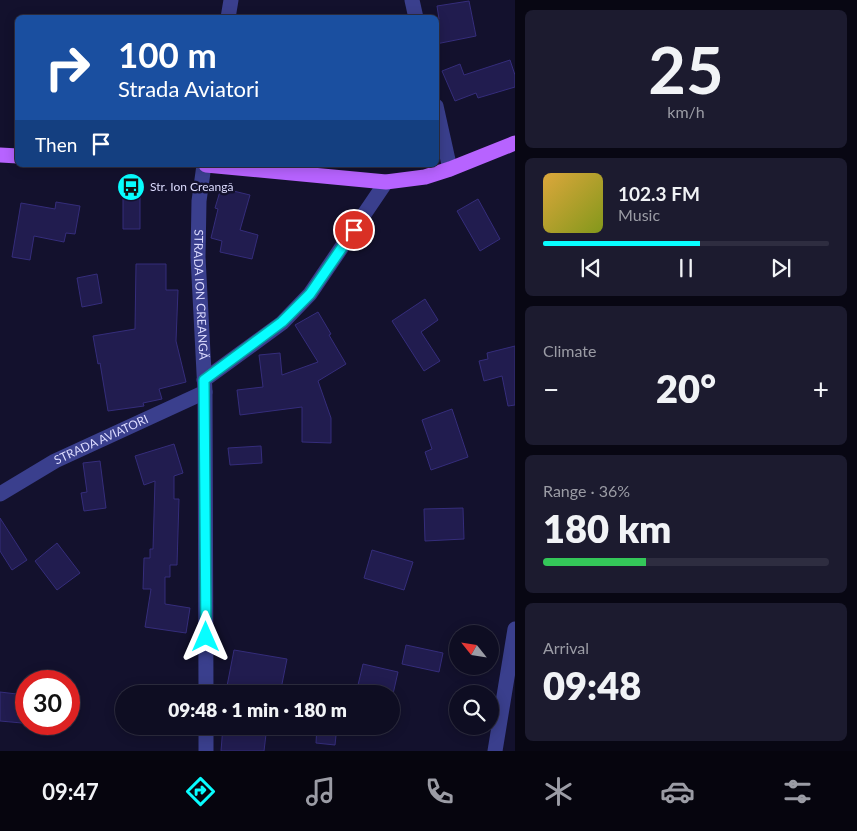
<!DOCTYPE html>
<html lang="en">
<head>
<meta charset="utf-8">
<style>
	body { margin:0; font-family:Lato,sans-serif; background:#1c1b2f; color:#f1f3f6; height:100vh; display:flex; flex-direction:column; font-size:19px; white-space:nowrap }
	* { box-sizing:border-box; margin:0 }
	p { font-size:16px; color:#9b9ca5 }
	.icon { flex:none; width:28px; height:28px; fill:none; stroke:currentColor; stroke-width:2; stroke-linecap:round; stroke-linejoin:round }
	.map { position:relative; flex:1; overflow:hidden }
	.sheet { display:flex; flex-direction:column; gap:10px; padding:10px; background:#080713; width:342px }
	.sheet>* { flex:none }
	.top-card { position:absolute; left:15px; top:15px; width:424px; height:152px; border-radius:8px; box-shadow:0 2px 12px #0003,0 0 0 1px #2e2d40; background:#1a4fa0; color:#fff; overflow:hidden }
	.needle { width:32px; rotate:300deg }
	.fabs { position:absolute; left:449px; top:625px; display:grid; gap:10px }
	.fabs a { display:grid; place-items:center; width:50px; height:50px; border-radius:50%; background:#0e0d22; box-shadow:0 2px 12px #0003,0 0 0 1px #2e2d40; font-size:25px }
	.speed { position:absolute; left:15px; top:670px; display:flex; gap:10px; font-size:25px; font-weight:700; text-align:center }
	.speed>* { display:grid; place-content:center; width:65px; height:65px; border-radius:50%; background:#0e0d22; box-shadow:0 2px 12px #0003,0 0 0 1px #2e2d40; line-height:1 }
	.speed .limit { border:8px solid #d22; background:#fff; color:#111 }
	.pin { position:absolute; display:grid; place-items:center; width:42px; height:42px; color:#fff; margin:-21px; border:2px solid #fff; border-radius:50%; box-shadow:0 1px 5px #0007 }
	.me { position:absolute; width:55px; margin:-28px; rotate:0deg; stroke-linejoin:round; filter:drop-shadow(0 0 4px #0008) }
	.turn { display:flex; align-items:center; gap:18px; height:105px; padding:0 20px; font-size:22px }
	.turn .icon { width:65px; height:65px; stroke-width:2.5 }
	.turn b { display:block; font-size:35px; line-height:42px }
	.then { display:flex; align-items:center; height:48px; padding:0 20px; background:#0003; gap:10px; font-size:19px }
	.big { font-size:38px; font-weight:800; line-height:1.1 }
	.sheet .widget { flex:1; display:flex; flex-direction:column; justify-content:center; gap:8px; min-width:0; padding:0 18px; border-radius:8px; background:#1c1b2f }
	.sheet .dial { align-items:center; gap:0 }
	.dial b { font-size:65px; line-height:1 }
	.song { display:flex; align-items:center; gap:15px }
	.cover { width:60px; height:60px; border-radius:8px; background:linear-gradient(135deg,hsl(40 70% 55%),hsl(70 70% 35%)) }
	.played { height:5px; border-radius:2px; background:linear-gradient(90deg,#08fdff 55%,#2e2d40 55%) }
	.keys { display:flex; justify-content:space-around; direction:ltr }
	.heat { display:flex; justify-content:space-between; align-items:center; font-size:28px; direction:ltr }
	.charge { height:8px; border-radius:4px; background:linear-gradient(90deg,#34c759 36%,#2e2d40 0) }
	.trip { position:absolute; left:115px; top:685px; width:285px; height:50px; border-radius:25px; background:#0e0d22; box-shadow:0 2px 12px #0003,0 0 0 1px #2e2d40; font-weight:800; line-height:50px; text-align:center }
	.menu { display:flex; height:80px; justify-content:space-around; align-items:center; background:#06050e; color:#9b9ca5 }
	.menu .icon { width:35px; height:35px }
	.menu .active { color:#08fdff }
	.menu b { font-size:22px; color:#f1f3f6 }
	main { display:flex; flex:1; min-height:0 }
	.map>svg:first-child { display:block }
</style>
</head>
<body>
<main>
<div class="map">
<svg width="515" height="751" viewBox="0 0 515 751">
	<rect width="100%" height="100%" fill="#13112d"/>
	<path fill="#211c4f" stroke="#352d7b" d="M 469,1 L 476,36 L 436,44 L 436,19 L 439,19 L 437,6 Z
		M 510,60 L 515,75 L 515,87 L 478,98 L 476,93 L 455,101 L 442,71 L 460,64 L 464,75 Z
		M 221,188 L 250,195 L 240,230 L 258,235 L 252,259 L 220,252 L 222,241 L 211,238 L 218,209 L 215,208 Z
		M 123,196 L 140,196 L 140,229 L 123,229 Z
		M 478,199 L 500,239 L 480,251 L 457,211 Z
		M 56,202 L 80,206 L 75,234 L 66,233 L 64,242 L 34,236 L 30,260 L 12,257 L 21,203 L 55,209 Z
		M 136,264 L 166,264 L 166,290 L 178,290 L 176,341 L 186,382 L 159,389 L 162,399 L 143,403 L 144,406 L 108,411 L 100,363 L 98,364 L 93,336 L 135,329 Z
		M 97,274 L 102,303 L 82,307 L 77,278 Z
		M 425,299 L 438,320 L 421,332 L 440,361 L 424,371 L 392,321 Z
		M 318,312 L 331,334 L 329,335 L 346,364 L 318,381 L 331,418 L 331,443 L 302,442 L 302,407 L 240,415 L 237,390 L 263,387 L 259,355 L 280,353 L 282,375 L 318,362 L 295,325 Z
		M 515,346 L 515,405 L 508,406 L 502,376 L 484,381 L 479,361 L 488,359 L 487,353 Z
		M 452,409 L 468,457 L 431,470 L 425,452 L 432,449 L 422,420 Z
		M 174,444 L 183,473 L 174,476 L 174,499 L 179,499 L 177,565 L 170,565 L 170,577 L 165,577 L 165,604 L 190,608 L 186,633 L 145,627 L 151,589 L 143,589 L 144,558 L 150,558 L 150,549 L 153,549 L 155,481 L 144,485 L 135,456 Z
		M 261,446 L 262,463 L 230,465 L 228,448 Z
		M 100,461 L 106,508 L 84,511 L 81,493 L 87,492 L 83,463 Z
		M 463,508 L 464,539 L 425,541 L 424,509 Z
		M 0,518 L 27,560 L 12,570 L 0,551 Z
		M 57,543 L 80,573 L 57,590 L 35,561 Z
		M 372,550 L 413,562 L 404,590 L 364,578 Z
		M 406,645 L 443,653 L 439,672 L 402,664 Z
		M 234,650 L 287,659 L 280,694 L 271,694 L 227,686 Z
		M 363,664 L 398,672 L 393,694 L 362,694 L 363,686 L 358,685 Z
		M 0,692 L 25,695 L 22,723 L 0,721 Z
		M 223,726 L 267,726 L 264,751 L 221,751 Z
		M 317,726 L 337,726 L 335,745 L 316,743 Z"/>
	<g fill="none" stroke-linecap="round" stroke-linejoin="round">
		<g stroke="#3a3f8d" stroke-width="15">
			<path d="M 412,0 L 416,18"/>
			<path d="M 228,18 L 231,0"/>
			<path d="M 436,106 L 450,169"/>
			<path id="s1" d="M 204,165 L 199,201 L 198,257 L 205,392 L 206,694"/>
			<path d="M 204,380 L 282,323 L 310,294 L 386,182"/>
			<path id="s2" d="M 0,494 L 55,461 L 205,392"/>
			<path d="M 206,726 L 206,751"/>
			<path d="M 495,751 L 515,629"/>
		</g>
		<path stroke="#b763ff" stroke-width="15" d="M 0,155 L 18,156
			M 206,165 L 386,182 L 425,177 L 450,169 L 515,143"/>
	</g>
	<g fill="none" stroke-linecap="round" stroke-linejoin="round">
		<g stroke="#05a4a6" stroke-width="12">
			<path id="route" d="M 206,637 L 204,380 L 282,322 L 310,294 L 354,230"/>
		</g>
		<use href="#route" stroke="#08fdff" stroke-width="9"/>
	</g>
	<defs>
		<g id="bus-disc" transform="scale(1.4375)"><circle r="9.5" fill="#08fdff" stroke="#13112d"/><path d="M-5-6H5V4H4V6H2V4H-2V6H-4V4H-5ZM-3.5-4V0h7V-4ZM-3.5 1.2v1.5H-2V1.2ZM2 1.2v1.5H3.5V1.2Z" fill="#111"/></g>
	</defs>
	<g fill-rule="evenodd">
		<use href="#bus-disc" x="131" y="187"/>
	</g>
	<g text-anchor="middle" stroke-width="5" stroke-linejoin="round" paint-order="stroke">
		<g font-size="12" fill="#dddcff" stroke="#13112d" text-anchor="start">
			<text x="150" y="191">Str. Ion Creangă</text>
		</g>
		<g font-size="12" fill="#dddcff" stroke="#13112d">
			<text dy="4" stroke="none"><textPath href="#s1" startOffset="130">STRADA ION CREANGĂ</textPath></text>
			<text dy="4" stroke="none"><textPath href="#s2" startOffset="115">STRADA AVIATORI</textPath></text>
		</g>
	</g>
</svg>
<div class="fabs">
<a><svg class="needle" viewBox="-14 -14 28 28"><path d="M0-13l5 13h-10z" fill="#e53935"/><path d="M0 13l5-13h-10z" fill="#9b9ca5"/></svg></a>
<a><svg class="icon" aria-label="search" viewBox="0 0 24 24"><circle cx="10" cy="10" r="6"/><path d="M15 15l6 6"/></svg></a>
</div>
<div class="speed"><div class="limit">30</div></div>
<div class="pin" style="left:354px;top:230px;background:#d93025"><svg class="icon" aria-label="arrive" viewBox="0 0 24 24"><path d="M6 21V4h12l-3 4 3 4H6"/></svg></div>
<svg class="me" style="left:206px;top:637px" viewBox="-20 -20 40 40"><path d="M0-17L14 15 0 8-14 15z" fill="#08fdff" stroke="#fff" stroke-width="4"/></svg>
<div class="trip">09:48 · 1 min · 180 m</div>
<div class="top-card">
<div class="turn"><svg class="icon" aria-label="right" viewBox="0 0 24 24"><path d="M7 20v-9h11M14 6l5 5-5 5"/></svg><div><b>100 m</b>Strada Aviatori</div></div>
<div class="then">Then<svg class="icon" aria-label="arrive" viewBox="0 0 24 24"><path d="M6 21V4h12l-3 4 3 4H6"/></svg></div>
</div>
</div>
<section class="sheet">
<div class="widget dial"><b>25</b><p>km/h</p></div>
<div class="widget">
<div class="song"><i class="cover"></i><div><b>102.3 FM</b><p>Music</p></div></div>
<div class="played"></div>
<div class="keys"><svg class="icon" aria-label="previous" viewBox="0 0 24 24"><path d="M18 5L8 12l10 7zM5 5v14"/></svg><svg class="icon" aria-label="pause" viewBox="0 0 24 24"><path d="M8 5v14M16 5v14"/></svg><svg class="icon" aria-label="next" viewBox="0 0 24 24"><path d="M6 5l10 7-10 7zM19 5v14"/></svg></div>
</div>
<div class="widget"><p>Climate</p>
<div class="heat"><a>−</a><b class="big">20°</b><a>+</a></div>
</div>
<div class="widget"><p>Range · 36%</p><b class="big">180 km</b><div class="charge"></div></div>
<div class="widget"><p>Arrival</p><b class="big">09:48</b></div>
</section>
</main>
<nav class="menu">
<b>09:47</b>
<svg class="icon active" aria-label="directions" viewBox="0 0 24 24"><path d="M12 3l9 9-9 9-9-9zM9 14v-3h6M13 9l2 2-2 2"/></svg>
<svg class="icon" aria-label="music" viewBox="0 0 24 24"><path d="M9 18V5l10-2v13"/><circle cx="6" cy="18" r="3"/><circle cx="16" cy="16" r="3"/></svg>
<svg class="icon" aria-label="phone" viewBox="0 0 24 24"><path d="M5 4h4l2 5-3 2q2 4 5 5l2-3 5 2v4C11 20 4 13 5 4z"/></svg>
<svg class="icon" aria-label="climate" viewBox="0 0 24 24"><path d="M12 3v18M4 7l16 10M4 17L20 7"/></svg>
<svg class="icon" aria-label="car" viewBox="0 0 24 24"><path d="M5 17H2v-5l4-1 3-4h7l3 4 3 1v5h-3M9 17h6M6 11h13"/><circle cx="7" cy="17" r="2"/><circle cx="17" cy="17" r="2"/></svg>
<svg class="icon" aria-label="filters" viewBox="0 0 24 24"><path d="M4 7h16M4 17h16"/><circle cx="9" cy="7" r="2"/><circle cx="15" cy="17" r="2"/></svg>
</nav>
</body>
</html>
